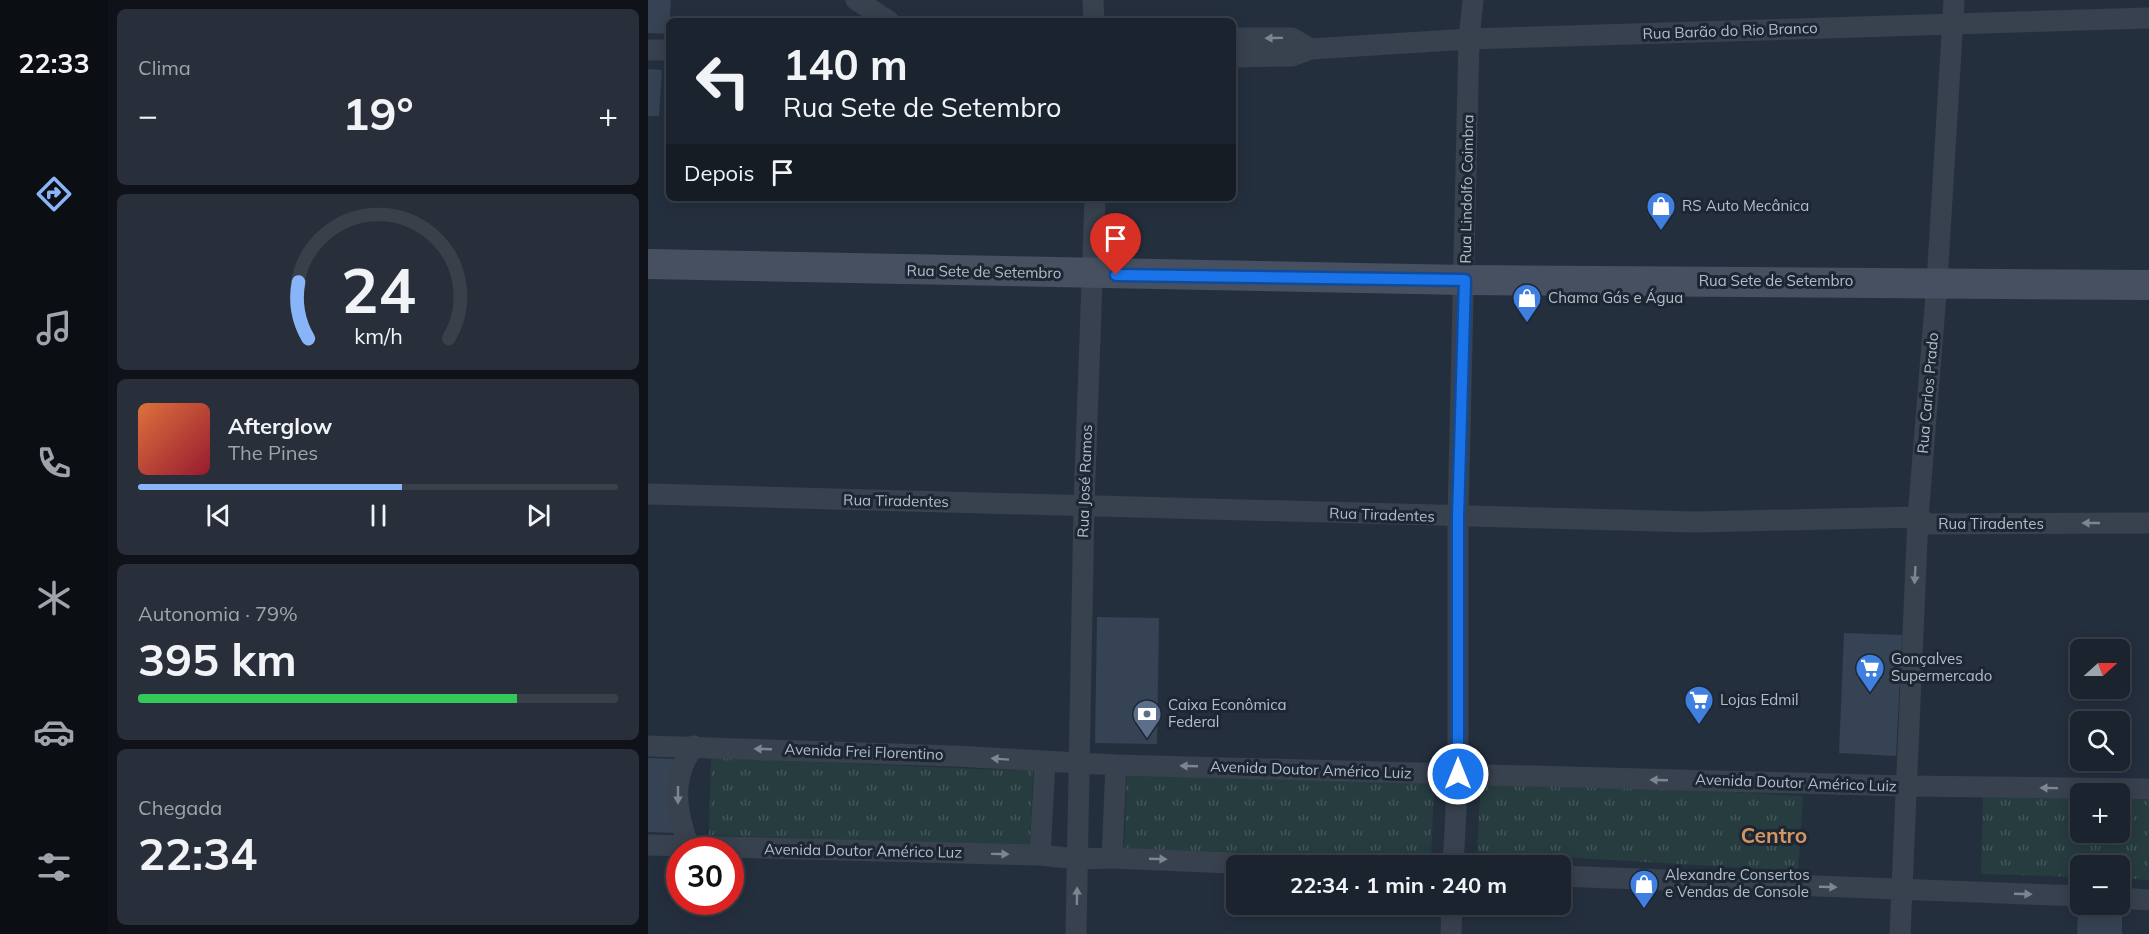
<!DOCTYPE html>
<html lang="pt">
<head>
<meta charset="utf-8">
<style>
	body { margin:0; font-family:Mulish,sans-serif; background:#282f3a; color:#f1f3f6; height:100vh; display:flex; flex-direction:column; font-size:22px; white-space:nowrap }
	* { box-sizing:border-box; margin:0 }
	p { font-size:20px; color:#a0a4aa }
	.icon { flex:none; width:33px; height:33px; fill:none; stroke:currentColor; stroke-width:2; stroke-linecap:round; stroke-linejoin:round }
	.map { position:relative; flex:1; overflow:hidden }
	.drawer { display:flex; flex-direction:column; gap:9px; padding:9px; background:#0f1319; width:540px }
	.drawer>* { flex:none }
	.hud { position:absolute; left:18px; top:18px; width:570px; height:183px; border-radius:9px; box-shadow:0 3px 15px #0003,0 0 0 2px #39404a; background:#1b232e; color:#f1f3f6; overflow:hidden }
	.needle { width:39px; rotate:69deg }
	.tools { position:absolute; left:1422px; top:639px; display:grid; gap:12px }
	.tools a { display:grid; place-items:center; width:60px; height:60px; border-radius:9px; background:#1b232e; box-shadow:0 3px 15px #0003,0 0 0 2px #39404a; font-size:30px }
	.speed { position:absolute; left:18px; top:837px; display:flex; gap:12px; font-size:30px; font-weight:700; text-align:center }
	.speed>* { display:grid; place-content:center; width:78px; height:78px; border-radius:50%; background:#1b232e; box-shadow:0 3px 15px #0003,0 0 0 2px #39404a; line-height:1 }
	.speed .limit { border:9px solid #d22; background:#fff; color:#111 }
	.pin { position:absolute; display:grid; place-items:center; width:51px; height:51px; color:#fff; margin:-62px -26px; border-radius:50% 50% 50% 0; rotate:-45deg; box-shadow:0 0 6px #0007 }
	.pin .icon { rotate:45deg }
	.me { position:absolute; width:66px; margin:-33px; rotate:0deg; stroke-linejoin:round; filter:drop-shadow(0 0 4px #0008) }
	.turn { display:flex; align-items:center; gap:21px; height:126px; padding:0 18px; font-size:27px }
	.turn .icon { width:78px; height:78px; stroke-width:2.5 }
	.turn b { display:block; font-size:42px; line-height:51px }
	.then { display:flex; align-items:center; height:57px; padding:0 18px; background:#0003; gap:12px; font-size:22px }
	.big { font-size:45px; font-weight:700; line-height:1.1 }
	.drawer .widget { flex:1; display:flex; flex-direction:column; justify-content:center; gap:9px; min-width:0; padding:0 21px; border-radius:9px; background:#282f3a }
	.drawer .dial { align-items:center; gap:0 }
	.dial svg { height:156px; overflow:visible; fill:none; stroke:#39404a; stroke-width:7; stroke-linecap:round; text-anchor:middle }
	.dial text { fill:#f1f3f6; stroke:none }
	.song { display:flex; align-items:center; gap:18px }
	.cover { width:72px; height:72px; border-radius:9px; background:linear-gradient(135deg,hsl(20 70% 55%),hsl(350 70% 35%)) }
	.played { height:6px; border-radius:3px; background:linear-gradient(90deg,#8ab4f8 55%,#39404a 55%) }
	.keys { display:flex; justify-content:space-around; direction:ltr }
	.heat { display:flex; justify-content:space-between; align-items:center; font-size:33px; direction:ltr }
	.charge { height:9px; border-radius:4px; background:linear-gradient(90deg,#34c759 79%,#39404a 0) }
	.trip { position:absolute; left:578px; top:855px; width:345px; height:60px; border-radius:9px; background:#1b232e; box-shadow:0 3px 15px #0003,0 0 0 2px #39404a; font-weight:700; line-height:60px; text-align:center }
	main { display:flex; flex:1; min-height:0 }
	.tabs { display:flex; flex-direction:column; width:108px; justify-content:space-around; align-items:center; background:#0b0e12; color:#a0a4aa }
	.tabs .icon { width:42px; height:42px }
	.tabs .current { color:#8ab4f8 }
	.tabs b { font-size:27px; color:#f1f3f6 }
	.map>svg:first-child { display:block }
</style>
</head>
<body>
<main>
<nav class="tabs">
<b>22:33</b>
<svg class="icon current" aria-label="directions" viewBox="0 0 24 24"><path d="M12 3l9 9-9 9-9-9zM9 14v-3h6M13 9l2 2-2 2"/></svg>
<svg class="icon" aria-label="music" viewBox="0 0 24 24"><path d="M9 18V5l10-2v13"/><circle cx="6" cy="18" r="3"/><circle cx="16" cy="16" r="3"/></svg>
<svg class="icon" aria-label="phone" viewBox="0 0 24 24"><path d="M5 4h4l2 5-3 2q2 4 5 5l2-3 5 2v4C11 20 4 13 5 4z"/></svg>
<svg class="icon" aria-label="climate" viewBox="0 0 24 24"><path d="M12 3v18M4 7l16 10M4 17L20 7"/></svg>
<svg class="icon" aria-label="car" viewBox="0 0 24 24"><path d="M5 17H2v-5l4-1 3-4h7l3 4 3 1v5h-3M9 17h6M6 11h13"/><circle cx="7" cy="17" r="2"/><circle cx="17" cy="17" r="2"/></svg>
<svg class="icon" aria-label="filters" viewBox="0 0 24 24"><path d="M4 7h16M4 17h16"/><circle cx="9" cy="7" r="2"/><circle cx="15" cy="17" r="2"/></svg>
</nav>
<section class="drawer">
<div class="widget"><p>Clima</p>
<div class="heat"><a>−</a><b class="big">19°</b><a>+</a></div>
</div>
<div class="widget dial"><svg viewBox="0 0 100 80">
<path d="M14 69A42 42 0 1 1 86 69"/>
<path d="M14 69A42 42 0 0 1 9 40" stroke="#8ab4f8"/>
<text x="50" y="56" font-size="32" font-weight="700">24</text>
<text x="50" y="72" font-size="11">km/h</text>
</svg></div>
<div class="widget">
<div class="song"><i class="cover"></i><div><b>Afterglow</b><p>The Pines</p></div></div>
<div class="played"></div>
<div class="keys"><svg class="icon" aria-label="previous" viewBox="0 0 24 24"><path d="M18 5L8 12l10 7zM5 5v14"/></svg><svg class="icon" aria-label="pause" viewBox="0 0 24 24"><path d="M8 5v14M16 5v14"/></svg><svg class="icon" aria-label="next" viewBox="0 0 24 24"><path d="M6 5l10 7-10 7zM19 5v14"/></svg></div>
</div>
<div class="widget"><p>Autonomia · 79%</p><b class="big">395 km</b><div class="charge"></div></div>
<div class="widget"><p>Chegada</p><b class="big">22:34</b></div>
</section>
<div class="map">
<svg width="1501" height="934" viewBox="0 0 1501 934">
	<defs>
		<pattern id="grass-tufts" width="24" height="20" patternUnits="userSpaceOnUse" patternTransform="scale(1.5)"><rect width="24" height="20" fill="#263c3f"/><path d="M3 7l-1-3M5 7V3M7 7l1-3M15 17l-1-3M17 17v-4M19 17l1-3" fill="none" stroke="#435659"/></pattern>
	</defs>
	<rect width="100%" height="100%" fill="#242f3e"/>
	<path fill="url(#grass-tufts)" d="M 63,758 L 385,771 L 382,847 L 61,835 Z
		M 479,772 L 786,784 L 783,862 L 476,850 Z
		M 833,778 L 1155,796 L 1150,871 L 829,852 Z
		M 1335,795 L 1432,798 L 1432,832 L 1472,832 L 1472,799 L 1501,800 L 1501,880 L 1472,878 L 1472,866 L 1432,866 L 1432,877 L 1333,874 Z"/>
	<path fill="#364354" d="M 0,0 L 23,0 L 21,34 L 0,33 Z
		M 0,69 L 14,70 L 11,116 L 0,116 Z
		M 449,617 L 511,618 L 509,744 L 447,743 Z
		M 1196,633 L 1254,635 L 1248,756 L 1191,753 Z
		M 0,758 L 29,759 L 26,833 L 0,832 Z
		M 1430,913 L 1474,915 L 1474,934 L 1429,934 Z"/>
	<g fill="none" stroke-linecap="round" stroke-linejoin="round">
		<path stroke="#38414e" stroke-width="21" d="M 208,0 L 241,21
			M 445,0 L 446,21
			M 585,38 L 644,38 L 663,49
			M 0,50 L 21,50
			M 585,57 L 644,56 L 663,49 L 821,39 L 1501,18
			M 0,494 L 1048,522 L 1270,517 L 1280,524 L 1501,523
			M 0,746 L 306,756 L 468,765 L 1258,786 L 1501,789
			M 0,845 L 392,855 L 430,859 L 464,858 L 654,866
			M 41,847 C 28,812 22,778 46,746
			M 392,855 L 397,761
			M 464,858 L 468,765
			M 805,866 L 810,774 L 810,517 L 821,39 L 825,0
			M 912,876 L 1432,896
			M 1472,898 L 1501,900
			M 428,934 L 436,505 L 447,198
			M 803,934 L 804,904
			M 1252,934 L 1270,517 L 1289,282 L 1306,0"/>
		<path stroke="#465061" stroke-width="30" d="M 0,264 L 817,280 L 1501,285"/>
	</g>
	<defs><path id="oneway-solid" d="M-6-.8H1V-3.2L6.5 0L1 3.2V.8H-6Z" transform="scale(1.5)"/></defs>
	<g fill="#7c8592">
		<use href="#oneway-solid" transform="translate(626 38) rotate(179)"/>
		<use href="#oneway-solid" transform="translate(1443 523) rotate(180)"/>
		<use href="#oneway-solid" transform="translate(1267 575) rotate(93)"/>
		<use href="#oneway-solid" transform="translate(115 749) rotate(-178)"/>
		<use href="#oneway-solid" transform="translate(352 759) rotate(-176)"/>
		<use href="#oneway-solid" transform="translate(541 766) rotate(-178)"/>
		<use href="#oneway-solid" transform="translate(1011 780) rotate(-178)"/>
		<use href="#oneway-solid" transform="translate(1401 788) rotate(-179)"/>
		<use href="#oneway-solid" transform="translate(30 795) rotate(90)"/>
		<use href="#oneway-solid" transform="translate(352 854) rotate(1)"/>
		<use href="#oneway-solid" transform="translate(510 859) rotate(2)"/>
		<use href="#oneway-solid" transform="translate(1180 887) rotate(2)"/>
		<use href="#oneway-solid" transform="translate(1375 894) rotate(2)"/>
		<use href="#oneway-solid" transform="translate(429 896) rotate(-89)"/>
	</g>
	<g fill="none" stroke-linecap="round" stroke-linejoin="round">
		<g stroke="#114b97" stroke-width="15">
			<path id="route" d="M 468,275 L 817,280 L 810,517 L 810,774"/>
		</g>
		<use href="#route" stroke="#1a73e8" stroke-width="10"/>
	</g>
	<defs>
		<g id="shop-pin" transform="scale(1.5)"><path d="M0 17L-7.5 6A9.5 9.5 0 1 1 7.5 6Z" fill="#3f7fe0" stroke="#1d2633"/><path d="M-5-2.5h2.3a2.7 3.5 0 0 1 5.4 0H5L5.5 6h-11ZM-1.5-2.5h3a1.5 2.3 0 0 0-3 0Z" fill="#fff"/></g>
		<g id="supermarket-pin" transform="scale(1.5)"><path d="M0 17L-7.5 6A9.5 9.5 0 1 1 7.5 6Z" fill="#3f7fe0" stroke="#1d2633"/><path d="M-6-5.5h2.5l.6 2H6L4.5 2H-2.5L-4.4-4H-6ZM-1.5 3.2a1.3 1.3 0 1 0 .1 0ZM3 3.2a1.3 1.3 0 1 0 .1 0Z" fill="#fff"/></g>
		<g id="bank-pin" transform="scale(1.5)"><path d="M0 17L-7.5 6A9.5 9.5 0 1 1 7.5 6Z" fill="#5c6f8a" stroke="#1d2633"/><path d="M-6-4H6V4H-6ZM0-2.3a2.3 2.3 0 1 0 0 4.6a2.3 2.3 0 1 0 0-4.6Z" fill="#fff"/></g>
	</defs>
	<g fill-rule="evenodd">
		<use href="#shop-pin" x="1013" y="206"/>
		<use href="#shop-pin" x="879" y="298"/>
		<use href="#supermarket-pin" x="1222" y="668"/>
		<use href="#supermarket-pin" x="1051" y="700"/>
		<use href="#bank-pin" x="499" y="714"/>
		<use href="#shop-pin" x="996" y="884"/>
	</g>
	<g text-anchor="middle" stroke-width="6" stroke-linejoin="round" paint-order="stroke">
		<g font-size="15" fill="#b4bcc9" stroke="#1d2633">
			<text transform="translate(1082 31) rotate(-2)" y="5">Rua Barão do Rio Branco</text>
			<text transform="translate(819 189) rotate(-89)" y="5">Rua Lindolfo Coimbra</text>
			<text transform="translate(336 272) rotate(1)" y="5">Rua Sete de Setembro</text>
			<text x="1128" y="286">Rua Sete de Setembro</text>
			<text transform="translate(1280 393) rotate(-85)" y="5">Rua Carlos Prado</text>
			<text transform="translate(437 481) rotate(-88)" y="5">Rua José Ramos</text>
			<text transform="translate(248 501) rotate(1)" y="5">Rua Tiradentes</text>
			<text transform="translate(734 515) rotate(2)" y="5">Rua Tiradentes</text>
			<text x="1343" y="529">Rua Tiradentes</text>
			<text transform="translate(216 752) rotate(2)" y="5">Avenida Frei Florentino</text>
			<text transform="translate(663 770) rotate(2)" y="5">Avenida Doutor Américo Luiz</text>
			<text transform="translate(1148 783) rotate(2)" y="5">Avenida Doutor Américo Luiz</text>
			<text transform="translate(215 851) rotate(1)" y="5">Avenida Doutor Américo Luz</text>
		</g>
		<g font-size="15" fill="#b4bcc9" stroke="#1d2633" text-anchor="start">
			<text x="1034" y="211">RS Auto Mecânica</text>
			<text x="900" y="303">Chama Gás e Água</text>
			<text x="1243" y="664">Gonçalves<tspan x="1243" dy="17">Supermercado</tspan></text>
			<text x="1072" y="705">Lojas Edmil</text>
			<text x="520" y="710">Caixa Econômica<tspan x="520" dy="17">Federal</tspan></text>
			<text x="1017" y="880">Alexandre Consertos<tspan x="1017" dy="17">e Vendas de Console</tspan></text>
		</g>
		<g font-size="21" font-weight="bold" fill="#d59563" stroke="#1d2633">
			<text x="1126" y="843">Centro</text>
		</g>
	</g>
</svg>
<div class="tools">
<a><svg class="needle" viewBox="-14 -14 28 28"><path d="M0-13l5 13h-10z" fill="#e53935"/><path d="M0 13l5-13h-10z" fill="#a0a4aa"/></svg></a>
<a><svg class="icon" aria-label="search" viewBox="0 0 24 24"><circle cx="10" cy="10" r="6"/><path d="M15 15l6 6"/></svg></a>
<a>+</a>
<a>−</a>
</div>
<div class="speed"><div class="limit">30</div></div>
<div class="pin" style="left:468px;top:275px;background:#d93025"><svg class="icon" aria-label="arrive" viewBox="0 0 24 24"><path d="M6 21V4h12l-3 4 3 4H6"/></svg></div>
<svg class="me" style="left:810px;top:774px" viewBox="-20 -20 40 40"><circle r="17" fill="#1a73e8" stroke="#fff" stroke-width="3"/><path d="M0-11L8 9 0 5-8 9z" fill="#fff"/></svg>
<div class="trip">22:34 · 1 min · 240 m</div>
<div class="hud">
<div class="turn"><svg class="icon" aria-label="left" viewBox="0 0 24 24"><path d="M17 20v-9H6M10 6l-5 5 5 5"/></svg><div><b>140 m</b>Rua Sete de Setembro</div></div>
<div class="then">Depois<svg class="icon" aria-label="arrive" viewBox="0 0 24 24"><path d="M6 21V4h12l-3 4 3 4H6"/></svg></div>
</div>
</div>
</main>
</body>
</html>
